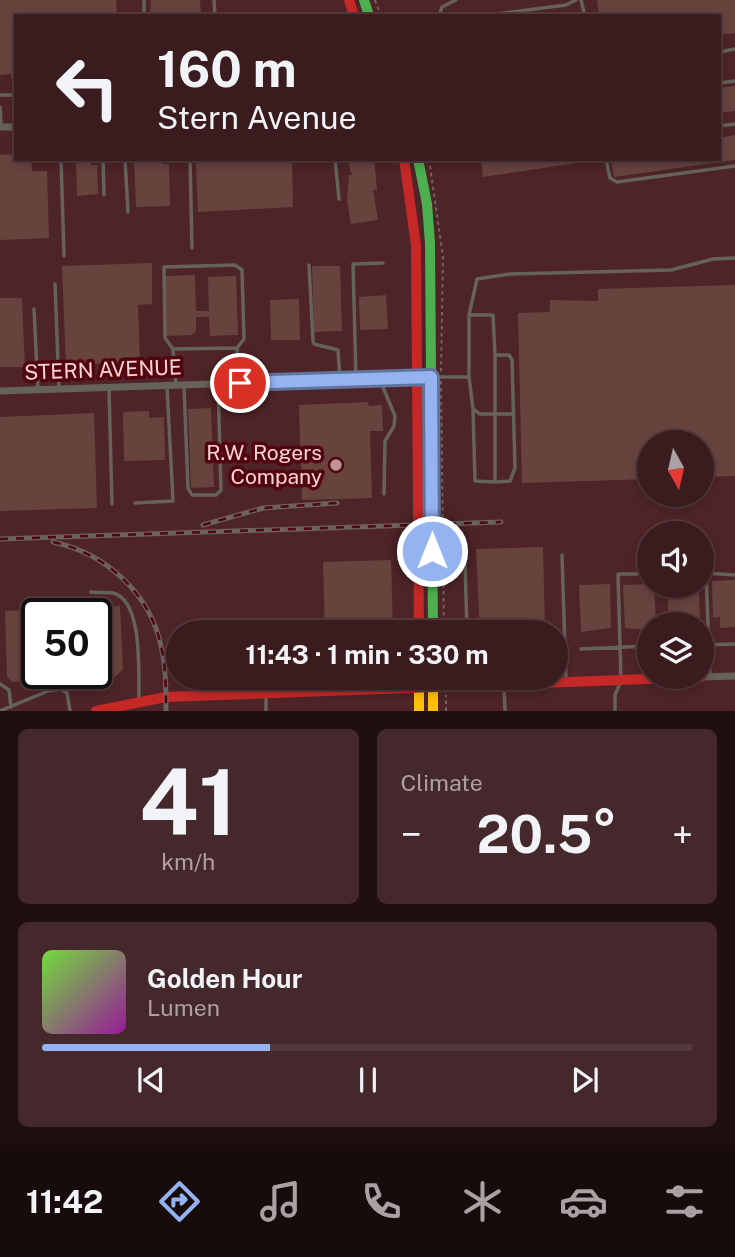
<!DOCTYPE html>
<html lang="en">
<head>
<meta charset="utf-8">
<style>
	body { margin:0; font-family:"Public Sans",sans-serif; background:#45282b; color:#f1f3f6; height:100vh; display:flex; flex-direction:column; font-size:26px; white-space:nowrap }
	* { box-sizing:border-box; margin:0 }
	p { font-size:23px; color:#aba1a4 }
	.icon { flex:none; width:38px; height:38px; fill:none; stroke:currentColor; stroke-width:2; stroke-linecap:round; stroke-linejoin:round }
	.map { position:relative; height:711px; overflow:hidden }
	.details { display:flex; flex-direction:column; gap:18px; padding:18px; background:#200f10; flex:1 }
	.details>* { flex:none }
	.guide { position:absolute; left:14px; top:14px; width:707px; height:147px; border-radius:0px; box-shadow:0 4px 10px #0003,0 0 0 2px #54393c; background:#3a1b1e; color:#f1f3f6; overflow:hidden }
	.needle { width:46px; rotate:172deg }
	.fabs { position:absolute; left:637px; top:430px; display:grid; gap:14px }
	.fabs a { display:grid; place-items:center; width:77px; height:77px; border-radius:50%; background:#3a1b1e; box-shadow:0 4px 10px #0003,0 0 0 2px #54393c; font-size:35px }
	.speed { position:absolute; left:21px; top:598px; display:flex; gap:14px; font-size:35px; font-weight:700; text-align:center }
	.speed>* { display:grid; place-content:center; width:91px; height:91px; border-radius:50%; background:#3a1b1e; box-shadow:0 4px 10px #0003,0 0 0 2px #54393c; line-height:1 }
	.speed .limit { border:4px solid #111; border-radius:10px; background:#fff; color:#111 }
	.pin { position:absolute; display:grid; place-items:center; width:60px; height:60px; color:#fff; margin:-30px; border:4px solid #fff; border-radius:50%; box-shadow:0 2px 7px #0007 }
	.me { position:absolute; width:77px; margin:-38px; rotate:0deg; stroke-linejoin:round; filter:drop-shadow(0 0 5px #0008) }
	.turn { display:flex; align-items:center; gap:24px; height:147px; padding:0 28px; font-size:32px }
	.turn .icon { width:91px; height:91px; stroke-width:2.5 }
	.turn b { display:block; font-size:49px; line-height:60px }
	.big { font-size:52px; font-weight:700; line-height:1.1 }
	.details .widget { flex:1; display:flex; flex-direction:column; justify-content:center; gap:10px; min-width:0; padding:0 24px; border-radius:10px; background:#45282b }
	.details .dial { align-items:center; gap:0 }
	.dial b { font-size:91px; line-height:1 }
	.song { display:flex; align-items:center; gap:21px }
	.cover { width:84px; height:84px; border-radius:10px; background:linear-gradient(135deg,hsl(100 70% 55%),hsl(300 70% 35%)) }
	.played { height:7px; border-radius:4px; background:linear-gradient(90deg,#95b2f1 35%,#54393c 35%) }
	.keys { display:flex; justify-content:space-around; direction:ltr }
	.heat { display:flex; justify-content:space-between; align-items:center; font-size:38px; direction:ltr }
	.details .tiles { flex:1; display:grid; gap:18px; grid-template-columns:1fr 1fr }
	.widget:last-child { grid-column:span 2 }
	.trip { position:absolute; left:166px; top:620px; width:402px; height:70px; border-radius:35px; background:#3a1b1e; box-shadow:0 4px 10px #0003,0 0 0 2px #54393c; font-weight:700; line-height:70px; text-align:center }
	.tab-bar { display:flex; height:112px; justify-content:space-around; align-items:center; background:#170b0c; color:#aba1a4 }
	.tab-bar .icon { width:49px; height:49px }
	.tab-bar .selected { color:#95b2f1 }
	.tab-bar b { font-size:32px; color:#f1f3f6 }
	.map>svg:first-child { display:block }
</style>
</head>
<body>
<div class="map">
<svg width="735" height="711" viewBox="0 0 735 711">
	<rect width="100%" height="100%" fill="#4e2428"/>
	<path fill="#67433e" d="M 0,0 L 116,0 L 117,16 L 16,16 L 16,78 L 11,78 L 11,74 L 0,75 Z
		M 151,0 L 200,0 L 201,16 L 153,16 L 150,14 Z
		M 597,0 L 735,0 L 735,33 L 719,35 L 719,16 L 599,16 Z
		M 735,86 L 735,111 L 719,113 L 719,88 Z
		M 735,135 L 735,160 L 614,177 L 611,159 L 719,159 L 719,138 Z
		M 16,154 L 16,159 L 31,159 L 32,171 L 47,171 L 49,238 L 0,240 L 0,155 Z
		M 134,159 L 162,159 L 162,164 L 169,164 L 170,206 L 136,207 Z
		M 227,159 L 292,159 L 293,207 L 198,212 L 196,162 Z
		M 347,159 L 374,159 L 377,190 L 373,190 L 378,220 L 351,224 L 347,201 L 349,175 L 352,175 Z
		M 481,159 L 590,159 L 590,161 L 483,177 Z
		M 91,161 L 91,165 L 97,165 L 98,194 L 77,196 L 76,162 Z
		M 152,263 L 152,304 L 138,305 L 140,362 L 66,365 L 62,266 Z
		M 312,266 L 340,266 L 342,331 L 314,332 Z
		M 195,275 L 196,311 L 209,311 L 208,277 L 236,276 L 238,335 L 210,336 L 209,317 L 196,317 L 196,331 L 192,335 L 166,336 L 164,276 Z
		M 735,285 L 735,476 L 702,477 L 702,443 L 649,443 L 649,479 L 522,483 L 518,313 L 550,312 L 550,300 L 598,301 L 598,289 Z
		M 386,295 L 388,329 L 360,330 L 359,297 Z
		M 0,298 L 22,298 L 25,367 L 0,367 Z
		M 299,299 L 300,340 L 271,340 L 270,300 Z
		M 368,402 L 369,406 L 382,405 L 383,431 L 370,431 L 372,498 L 302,500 L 299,405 Z
		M 211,408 L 214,487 L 191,488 L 188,409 Z
		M 149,411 L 149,418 L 164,417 L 165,460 L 124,461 L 123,412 Z
		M 94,413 L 97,508 L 0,511 L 0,417 Z
		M 543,547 L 545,632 L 480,632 L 476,549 Z
		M 391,560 L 393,632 L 325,632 L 323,562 Z
		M 735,580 L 735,627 L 720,628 L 720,617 L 713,618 L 712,581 Z
		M 610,584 L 611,628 L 581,632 L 579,585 Z
		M 649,584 L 654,586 L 656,625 L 649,625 L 649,630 L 625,628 L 623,585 Z
		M 667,586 L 699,586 L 700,625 L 669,625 Z
		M 120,606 L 123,669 L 115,677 L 96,676 L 96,614 L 37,614 L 37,674 L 90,676 L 12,682 L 7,676 L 5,611 Z"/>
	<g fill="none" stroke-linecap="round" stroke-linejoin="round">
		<path stroke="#6e6562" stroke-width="2" stroke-dasharray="3.5 3.5" stroke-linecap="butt" d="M 375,0 L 381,16
			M 429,159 L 443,257 L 441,372
			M 441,381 L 444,632
			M 446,711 L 446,695"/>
		<path stroke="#64625a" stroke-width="3.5" d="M 144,0 L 144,16
			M 214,0 L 215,16
			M 581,0 L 585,16
			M 236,16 L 301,16
			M 439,16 L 442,7 L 456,0
			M 481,16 L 566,5 L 576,0
			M 719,52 L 735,49
			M 719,83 L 735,81
			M 0,95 L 16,95
			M 0,107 L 1,125
			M 719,126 L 735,124
			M 61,159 L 64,256
			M 103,159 L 104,195
			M 125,159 L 128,212
			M 190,159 L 192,248
			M 335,159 L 339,199
			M 606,159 L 610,178 L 617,182 L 735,166
			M 309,265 L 313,341 L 314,344 L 338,350 L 340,379
			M 55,284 L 59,389
			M 34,309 L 38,390
			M 469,315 L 493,315 L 495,355 L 509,355 L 512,360 L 515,468 L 510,481 L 495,482 L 495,414 L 480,414 L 473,409 L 469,377
			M 173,349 L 165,338 L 164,267 L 235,265 L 242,270 L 244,339 L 237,348
			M 495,355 L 495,414 L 514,414
			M 419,377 L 469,377 L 469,315 L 477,279 L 510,274 L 671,270 L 713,259 L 735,258
			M 356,379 L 353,264 L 383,263
			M 380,380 L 395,416 L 394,426 L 385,441 L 384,494
			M 176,385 L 173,349 L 237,348 L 240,383
			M 184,387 L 188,488 L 192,495 L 216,495 L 221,490 L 218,383
			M 109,389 L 112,504
			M 473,409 L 475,481 L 495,482
			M 135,503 L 173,501 L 167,387
			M 562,555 L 566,680
			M 465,562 L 467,632
			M 91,592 C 97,593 106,592 113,593 C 144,601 138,675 139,700
			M 702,645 L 735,644
			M 581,649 L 649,646
			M 710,675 L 706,573 L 735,575
			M 308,677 L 308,689
			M 0,684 L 9,690 L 11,707
			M 504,685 L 505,711
			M 364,688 L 364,677
			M 266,695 L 266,711
			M 0,711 L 48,691 L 61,689 L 67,693 L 70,711
			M 615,711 L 615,695 L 621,681 L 618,574 L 649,574"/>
		<path stroke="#64625a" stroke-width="7" d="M 0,127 L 16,127
			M 0,391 L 417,377
			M 702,677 L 735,676"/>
		<path stroke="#4caf50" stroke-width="10" d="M 364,0 L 369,16
			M 418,159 L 427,204 L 430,243 L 433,632"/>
		<path stroke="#ffc107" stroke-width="10" d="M 419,677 L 419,711
			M 433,677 L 433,711"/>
		<path stroke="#c62828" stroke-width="10" d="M 349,0 L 354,16
			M 404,159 L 416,245 L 419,632
			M 96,711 L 166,697 L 701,677"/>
		<g stroke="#6b625e" stroke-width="5">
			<path id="rail" d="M 203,525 L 263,508 L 337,503
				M 0,539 L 501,522
				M 53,542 C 105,553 150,593 161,646 C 166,667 166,689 166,711"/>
		</g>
		<use href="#rail" stroke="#53050f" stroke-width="2.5" stroke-dasharray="8" stroke-linecap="butt"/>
	</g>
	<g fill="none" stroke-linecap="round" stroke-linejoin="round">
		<g stroke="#61749d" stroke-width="18">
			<path id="route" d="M 240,383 L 431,377 L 432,551"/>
		</g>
		<use href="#route" stroke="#95b2f1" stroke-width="12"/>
	</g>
	<circle fill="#be9696" stroke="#53050f" stroke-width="2.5" cx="336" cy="465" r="7"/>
	<g text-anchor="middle" stroke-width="7" stroke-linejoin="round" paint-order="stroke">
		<g font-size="21" fill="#fad4d2" stroke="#53050f">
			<text transform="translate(103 370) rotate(-2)" y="7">STERN AVENUE</text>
		</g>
		<g font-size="21" fill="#fad4d2" stroke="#53050f" text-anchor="end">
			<text x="322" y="460">R.W. Rogers<tspan x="322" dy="24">Company</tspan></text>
		</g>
	</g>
</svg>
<div class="fabs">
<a><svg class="needle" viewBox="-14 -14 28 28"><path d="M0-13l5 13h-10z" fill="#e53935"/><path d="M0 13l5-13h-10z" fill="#aba1a4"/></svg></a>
<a><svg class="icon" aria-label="sound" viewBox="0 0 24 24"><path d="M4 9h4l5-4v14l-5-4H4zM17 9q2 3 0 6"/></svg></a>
<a><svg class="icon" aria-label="layers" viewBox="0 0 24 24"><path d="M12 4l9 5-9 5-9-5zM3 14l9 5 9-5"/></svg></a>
</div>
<div class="speed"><div class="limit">50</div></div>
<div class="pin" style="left:240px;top:383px;background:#d93025"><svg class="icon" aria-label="arrive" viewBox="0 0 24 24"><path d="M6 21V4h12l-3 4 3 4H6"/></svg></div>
<svg class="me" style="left:432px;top:551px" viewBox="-20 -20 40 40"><circle r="17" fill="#95b2f1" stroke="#fff" stroke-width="3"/><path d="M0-11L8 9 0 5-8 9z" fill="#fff"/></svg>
<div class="trip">11:43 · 1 min · 330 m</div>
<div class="guide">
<div class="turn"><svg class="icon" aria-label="left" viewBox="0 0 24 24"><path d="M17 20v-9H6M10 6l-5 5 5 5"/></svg><div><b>160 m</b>Stern Avenue</div></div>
</div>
</div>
<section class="details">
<div class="tiles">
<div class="widget dial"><b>41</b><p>km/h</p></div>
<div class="widget"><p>Climate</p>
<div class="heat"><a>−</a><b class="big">20.5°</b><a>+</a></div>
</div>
<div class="widget">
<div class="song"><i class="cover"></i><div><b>Golden Hour</b><p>Lumen</p></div></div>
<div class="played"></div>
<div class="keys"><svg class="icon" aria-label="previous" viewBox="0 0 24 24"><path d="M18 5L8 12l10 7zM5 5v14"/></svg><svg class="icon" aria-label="pause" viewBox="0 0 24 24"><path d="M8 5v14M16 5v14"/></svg><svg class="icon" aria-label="next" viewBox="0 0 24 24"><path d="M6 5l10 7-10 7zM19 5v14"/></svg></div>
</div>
</div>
</section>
<nav class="tab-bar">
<b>11:42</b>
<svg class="icon selected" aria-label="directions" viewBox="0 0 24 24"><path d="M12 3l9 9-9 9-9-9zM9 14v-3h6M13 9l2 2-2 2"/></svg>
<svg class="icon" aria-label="music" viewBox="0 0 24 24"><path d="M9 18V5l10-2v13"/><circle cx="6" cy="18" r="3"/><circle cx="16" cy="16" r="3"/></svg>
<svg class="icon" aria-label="phone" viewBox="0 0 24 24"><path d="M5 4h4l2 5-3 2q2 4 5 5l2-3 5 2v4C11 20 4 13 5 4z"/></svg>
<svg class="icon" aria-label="climate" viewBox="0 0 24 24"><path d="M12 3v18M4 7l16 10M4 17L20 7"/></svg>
<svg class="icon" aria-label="car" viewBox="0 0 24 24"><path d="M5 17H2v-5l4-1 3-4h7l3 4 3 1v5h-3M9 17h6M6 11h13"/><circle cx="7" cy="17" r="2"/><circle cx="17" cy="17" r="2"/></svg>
<svg class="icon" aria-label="filters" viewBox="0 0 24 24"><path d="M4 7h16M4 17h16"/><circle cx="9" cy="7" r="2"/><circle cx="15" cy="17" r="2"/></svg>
</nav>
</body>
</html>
